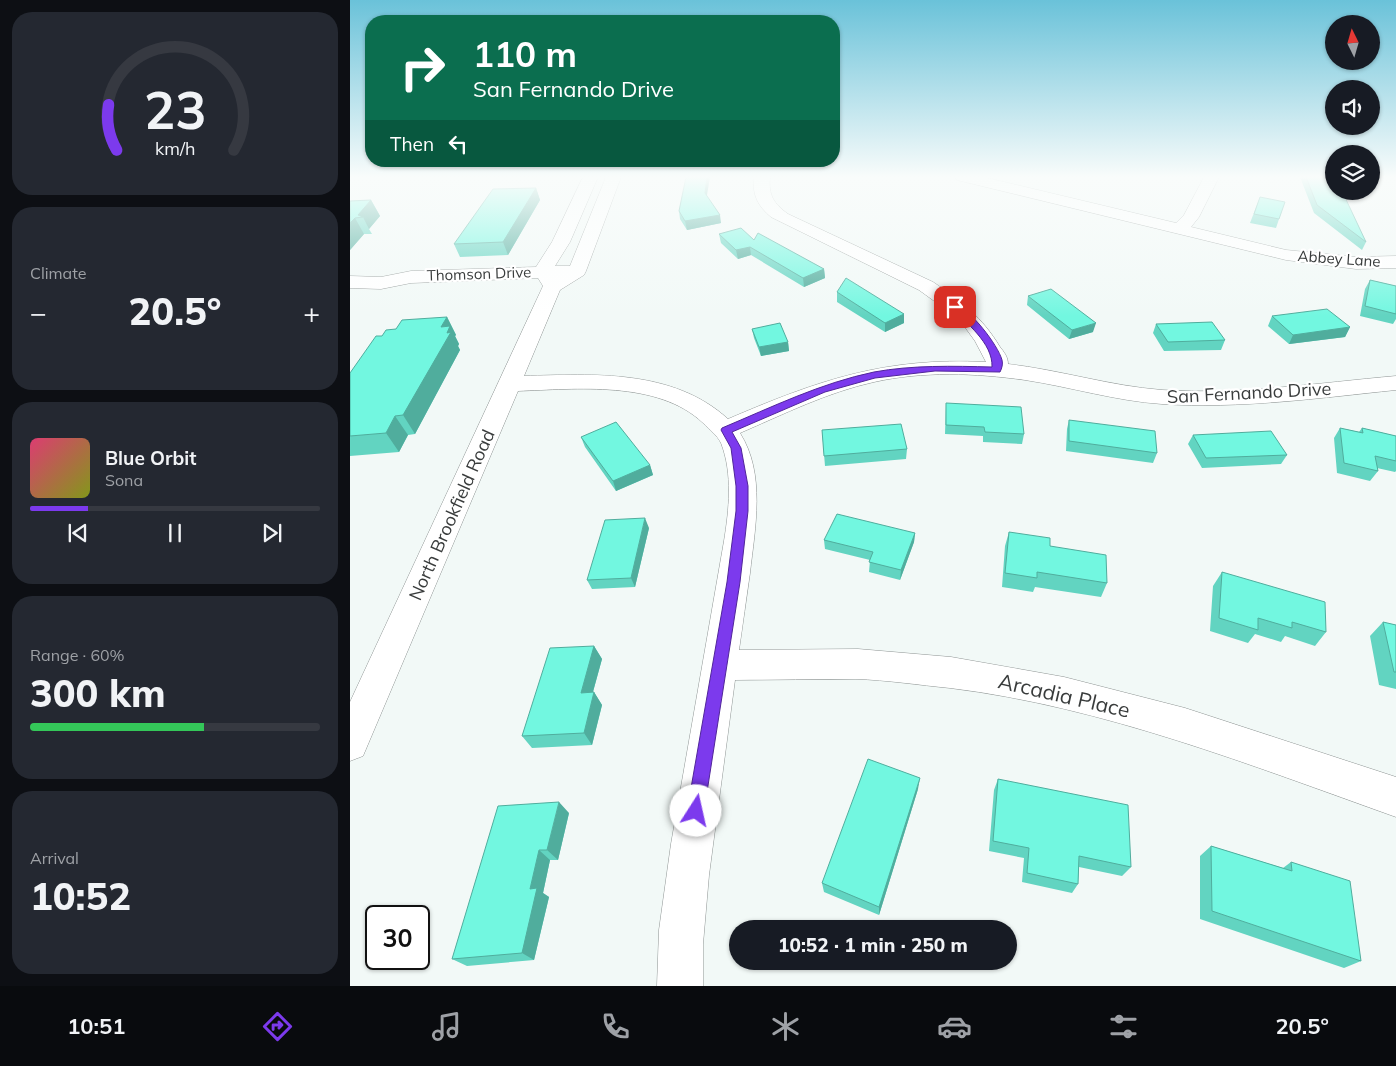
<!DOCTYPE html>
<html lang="en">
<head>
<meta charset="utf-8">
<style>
	body { margin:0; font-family:Mulish,sans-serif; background:#242831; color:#f1f3f6; height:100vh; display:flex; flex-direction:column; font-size:19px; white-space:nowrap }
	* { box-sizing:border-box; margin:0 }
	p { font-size:16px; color:#9ea1a6 }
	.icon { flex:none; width:28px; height:28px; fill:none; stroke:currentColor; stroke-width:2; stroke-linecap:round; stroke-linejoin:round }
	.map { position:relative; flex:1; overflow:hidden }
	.sheet { display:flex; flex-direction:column; gap:12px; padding:12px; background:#0d0f14; width:350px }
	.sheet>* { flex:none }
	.hud { position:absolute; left:15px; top:15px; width:475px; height:152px; border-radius:20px; box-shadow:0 1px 4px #0004; background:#0b6e4f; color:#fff; overflow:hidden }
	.needle { width:32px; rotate:355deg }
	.fabs { position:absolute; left:975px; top:15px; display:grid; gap:10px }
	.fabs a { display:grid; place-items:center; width:55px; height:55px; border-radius:50%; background:#171b24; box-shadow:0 1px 4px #0004; font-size:25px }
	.speed { position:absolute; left:15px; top:905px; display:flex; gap:10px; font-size:25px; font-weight:700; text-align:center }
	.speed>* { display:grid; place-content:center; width:65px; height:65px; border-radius:50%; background:#171b24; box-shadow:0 1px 4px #0004; line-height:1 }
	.speed .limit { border:2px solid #111; border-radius:8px; background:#fff; color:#111 }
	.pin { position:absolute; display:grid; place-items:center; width:42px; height:42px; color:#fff; margin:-21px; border-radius:10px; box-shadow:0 2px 8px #0006 }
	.me { position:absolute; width:55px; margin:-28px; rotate:10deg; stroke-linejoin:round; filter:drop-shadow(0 0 4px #0008) }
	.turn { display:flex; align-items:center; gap:18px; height:105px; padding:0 25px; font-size:22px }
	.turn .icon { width:65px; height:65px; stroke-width:2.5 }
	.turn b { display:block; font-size:35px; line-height:42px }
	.then { display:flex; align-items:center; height:48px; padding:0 25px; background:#0003; gap:10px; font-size:19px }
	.big { font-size:38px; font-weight:800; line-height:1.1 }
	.sheet .widget { flex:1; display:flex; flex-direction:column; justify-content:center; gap:8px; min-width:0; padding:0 18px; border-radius:20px; background:#242831 }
	.sheet .dial { align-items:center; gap:0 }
	.dial svg { height:130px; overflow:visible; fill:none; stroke:#363941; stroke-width:7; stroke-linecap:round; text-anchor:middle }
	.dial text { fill:#f1f3f6; stroke:none }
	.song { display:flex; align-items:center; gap:15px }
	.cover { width:60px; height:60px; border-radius:8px; background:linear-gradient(135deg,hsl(340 70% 55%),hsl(70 70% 35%)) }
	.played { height:5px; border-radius:2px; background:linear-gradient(90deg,#7c3aed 20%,#363941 20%) }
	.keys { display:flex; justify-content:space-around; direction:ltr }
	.heat { display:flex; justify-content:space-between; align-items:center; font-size:28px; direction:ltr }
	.charge { height:8px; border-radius:4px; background:linear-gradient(90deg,#34c759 60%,#363941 0) }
	.trip { position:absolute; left:379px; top:920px; width:288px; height:50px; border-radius:25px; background:#171b24; box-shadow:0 1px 4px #0004; font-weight:800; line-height:50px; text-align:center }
	.tab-bar { display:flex; height:80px; justify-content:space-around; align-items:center; background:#090b0e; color:#9ea1a6 }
	.tab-bar .icon { width:35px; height:35px }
	.tab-bar .selected { color:#7c3aed }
	.tab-bar b { font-size:22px; color:#f1f3f6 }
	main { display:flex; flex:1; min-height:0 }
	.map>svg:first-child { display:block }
</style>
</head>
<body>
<main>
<section class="sheet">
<div class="widget dial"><svg viewBox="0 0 100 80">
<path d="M14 69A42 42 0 1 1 86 69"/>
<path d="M14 69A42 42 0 0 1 9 41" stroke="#7c3aed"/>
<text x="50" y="56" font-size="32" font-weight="700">23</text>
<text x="50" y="72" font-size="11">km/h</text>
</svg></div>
<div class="widget"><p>Climate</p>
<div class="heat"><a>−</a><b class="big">20.5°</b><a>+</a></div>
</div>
<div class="widget">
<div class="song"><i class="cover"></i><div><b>Blue Orbit</b><p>Sona</p></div></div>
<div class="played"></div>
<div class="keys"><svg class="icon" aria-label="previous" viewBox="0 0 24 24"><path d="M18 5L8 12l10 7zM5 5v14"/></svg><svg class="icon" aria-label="pause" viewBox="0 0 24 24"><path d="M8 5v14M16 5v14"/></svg><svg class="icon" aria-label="next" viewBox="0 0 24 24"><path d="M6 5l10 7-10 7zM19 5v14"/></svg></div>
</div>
<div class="widget"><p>Range · 60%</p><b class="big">300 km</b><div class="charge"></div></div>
<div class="widget"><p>Arrival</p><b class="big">10:52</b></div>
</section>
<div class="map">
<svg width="1046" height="986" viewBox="0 0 1046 986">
	<rect width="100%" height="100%" fill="#f2f9f7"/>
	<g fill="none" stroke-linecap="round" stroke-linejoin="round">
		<g stroke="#8f9594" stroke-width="1">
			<path id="minor" d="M 233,177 L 248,177 L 220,242 L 205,266 L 220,266 L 256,177 L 271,177 L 236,271 L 234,275 L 210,290 L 174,376 C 244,374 323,369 378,419 C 469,380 535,357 636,362 L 625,341 L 609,319 L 569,290 L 421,217 C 408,206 402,195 404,177 L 420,177 C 418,195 424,204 438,214 L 583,282 C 611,301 632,317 650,347 C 654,352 658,357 658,364 C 710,370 760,386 812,390 C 890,395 968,383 1046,376 L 1046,390 C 969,398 890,409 812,404 C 766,401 721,387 675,380 C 625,373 573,371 524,382 C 478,392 434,414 390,433 C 416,474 405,528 400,573 C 396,599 393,624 389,650 L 508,649 L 601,657 L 714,677 L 835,708 L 1046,777 L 1046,817 C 900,765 754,707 600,688 C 569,685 537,680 506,679 C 466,679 425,680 385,680 L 359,875 L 353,944 L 353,986 L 307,986 L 309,930 L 321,844 L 374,541 C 379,510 383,474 371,443 C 367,435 360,430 353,423 C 308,380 226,389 168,391 L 13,756 L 0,761 L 0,702 L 193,286 L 188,278 L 61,283 L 31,289 L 0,288 L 0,276 L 31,277 L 61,271 L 186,267 L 202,242 Z
				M 605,177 L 633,177 L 826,223 L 834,215 L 854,177 L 869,177 L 849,217 L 841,227 L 936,250 L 1006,257 L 1046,256 L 1046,268 L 1006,269 L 936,260 L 607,180 Z"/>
		</g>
		<use href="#minor" fill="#fff" fill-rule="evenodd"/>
	</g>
	<path fill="#62d4c1" d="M 950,177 L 984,177 L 1016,242 L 1012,250 L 964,213 Z
		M 186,188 L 190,200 L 158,255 L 110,257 L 104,244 Z
		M 357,196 L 371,223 L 337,230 L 330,219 L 329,211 Z
		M 910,197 L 929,219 L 926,228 L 900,223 Z
		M 21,200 L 30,216 L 19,229 L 22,234 L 14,234 L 0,250 L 0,201 Z
		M 369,234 L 474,269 L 475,278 L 454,287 L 401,255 L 388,259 L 371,243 Z
		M 1020,280 L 1046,286 L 1046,319 L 1043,324 L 1010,316 L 1015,289 Z
		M 487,292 L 554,314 L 554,323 L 535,332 L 487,302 Z
		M 678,296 L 743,332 L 719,339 L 677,305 Z
		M 922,316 L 1000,327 L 995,337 L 939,344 L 918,326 Z
		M 97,317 L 106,335 L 105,336 L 109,344 L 108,346 L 110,350 L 65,434 L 58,435 L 49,452 L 0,456 L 0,373 L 32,336 L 46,329 Z
		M 806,324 L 875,340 L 871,350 L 814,351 L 803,333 Z
		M 402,329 L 438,342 L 439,351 L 411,356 L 404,338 Z
		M 596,403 L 674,434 L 672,444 L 633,442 L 633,436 L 595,434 Z
		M 719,420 L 807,453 L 803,463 L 716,451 L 717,429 Z
		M 990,428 L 1009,432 L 1012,428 L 1046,436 L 1046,471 L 1045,472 L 1027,468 L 1028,471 L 1020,481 L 987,473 L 984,438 Z
		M 472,430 L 557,449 L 556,459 L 475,466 Z
		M 843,435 L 937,455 L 931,464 L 852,468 L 838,444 Z
		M 231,437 L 300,465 L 303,475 L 266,491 L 235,447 Z
		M 299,528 L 285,587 L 242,589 L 237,580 Z
		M 659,532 L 700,546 L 757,583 L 751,597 L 685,587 L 683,592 L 652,587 L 655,546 Z
		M 565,533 L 564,542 L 550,580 L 519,572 L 520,560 L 475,549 L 474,540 Z
		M 872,572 L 976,632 L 965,646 L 935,636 L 931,642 L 905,634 L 898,643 L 860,631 L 863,586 Z
		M 1033,622 L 1046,625 L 1046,689 L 1029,685 L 1020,636 Z
		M 244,646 L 252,659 L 243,692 L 244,692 L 252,705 L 242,745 L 182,748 L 172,736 Z
		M 648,779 L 781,867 L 772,876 L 729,867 L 728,884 L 722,893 L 672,882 L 674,858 L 639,851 L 644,790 Z
		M 568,789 L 529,915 L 474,892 L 472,883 Z
		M 219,813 L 208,860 L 200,860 L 193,893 L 199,897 L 184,960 L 117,966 L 102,959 Z
		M 861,846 L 933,868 L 941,862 L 1011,961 L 994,968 L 850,919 L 850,856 Z"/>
	<path fill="#50ad9d" d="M 357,177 L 360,177 L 356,201 L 355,193 Z
		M 186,188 L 190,200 L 158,255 L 153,242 Z
		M 21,200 L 30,216 L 19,229 L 13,217 L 8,215 Z
		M 370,215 L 371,223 L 337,230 L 335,221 Z
		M 5,218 L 14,234 L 0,250 L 0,223 Z
		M 400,247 L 401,255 L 388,259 L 386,250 Z
		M 474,269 L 475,278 L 454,287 L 453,278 Z
		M 554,314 L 554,323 L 535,332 L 535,323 Z
		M 97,317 L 106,335 L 105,336 L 109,344 L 108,346 L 110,350 L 65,434 L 53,415 L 91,327 Z
		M 746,323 L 743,332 L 719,339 L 722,330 Z
		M 1000,327 L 995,337 L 939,344 L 943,335 Z
		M 438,342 L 439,351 L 411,356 L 409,347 Z
		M 45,416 L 58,435 L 49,452 L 36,433 Z
		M 300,465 L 303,475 L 266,491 L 263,481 Z
		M 295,518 L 299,528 L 285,587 L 281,578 Z
		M 565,533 L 564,542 L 550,580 L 551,570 Z
		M 244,646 L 252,659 L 239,706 L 231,693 Z
		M 244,692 L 252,705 L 242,745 L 234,733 Z
		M 570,778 L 568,789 L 529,915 L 529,907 Z
		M 209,802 L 219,813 L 208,860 L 197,850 Z
		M 189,850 L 200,860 L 193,893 L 199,897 L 184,960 L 172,953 L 180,889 Z"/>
	<path fill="#72f7e0" stroke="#50ad9d" d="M 336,177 L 357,177 L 355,193 L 370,215 L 335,221 L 329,211 Z
		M 956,177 L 984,177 L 984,191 L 992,191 L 1016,242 L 967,205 Z
		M 186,188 L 153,242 L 104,244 L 143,189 Z
		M 910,197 L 935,202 L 929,219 L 904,214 Z
		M 21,200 L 8,215 L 13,217 L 5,218 L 0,223 L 0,201 Z
		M 391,228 L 404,240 L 408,233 L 474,269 L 453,278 L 400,247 L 386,250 L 369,234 Z
		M 496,278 L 554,314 L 535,323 L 487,292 Z
		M 1020,280 L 1046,286 L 1046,314 L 1015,306 Z
		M 701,289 L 746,323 L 722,330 L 678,296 Z
		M 977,309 L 1000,327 L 943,335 L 922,316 Z
		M 97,317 L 91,327 L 100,326 L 97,333 L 101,332 L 53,415 L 45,416 L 36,433 L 0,436 L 0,373 L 26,336 L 32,336 L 36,330 L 46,329 L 52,320 Z
		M 862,322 L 875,340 L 818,342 L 806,324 Z
		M 430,323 L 438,342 L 409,347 L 402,329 Z
		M 596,403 L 671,407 L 674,434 L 635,432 L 634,427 L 596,425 Z
		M 719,420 L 805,431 L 807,453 L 719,441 Z
		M 266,422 L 300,465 L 263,481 L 231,437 Z
		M 551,424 L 557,449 L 474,456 L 472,430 Z
		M 990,428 L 1013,433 L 1012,428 L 1046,436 L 1046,461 L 1025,456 L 1028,471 L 994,463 Z
		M 921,431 L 937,455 L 856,458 L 843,435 Z
		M 487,514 L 565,533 L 551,570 L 519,562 L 523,552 L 474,540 Z
		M 295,518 L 281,578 L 237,580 L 255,520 Z
		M 659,532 L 700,538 L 700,546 L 756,555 L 757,583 L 687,572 L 687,578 L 655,573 Z
		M 872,572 L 975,602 L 976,632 L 942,622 L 942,628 L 908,618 L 908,630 L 869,618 Z
		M 1033,622 L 1046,625 L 1046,672 L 1044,672 Z
		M 244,646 L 231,693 L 244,692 L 234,733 L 172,736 L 200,648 Z
		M 518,759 L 570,778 L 529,907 L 472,883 Z
		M 648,779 L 778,805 L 781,867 L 729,856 L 728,884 L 677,873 L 679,848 L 643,841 Z
		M 209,802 L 197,850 L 189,850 L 180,889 L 187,888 L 172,953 L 102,959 L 148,806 Z
		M 861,846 L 942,871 L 941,862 L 1000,881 L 1011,961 L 862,911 Z"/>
	<linearGradient id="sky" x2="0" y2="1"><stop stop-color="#6ac2d9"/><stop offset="0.56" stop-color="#f9fcfb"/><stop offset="1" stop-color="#f9fcfb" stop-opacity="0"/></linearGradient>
	<rect width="1046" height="316" fill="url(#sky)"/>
	<path fill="#7c3aed" stroke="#51269a" d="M 605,304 C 620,309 648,345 652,360 C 653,364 652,368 650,372 L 585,371 L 525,378 L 475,392 L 382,432 L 391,448 L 398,486 L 398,511 L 390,582 L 354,811 L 352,817 L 346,819 L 340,817 L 337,811 L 377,582 L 386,511 L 386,486 L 381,448 L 371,430 L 372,428 C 422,407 471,383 524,372 C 562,365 603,366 642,367 C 643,343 616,323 601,307 Z"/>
	<g text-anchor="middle" stroke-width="4.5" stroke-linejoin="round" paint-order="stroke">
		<g font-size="15" fill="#393c3c" stroke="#fff">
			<text transform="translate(989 259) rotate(4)" y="5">Abbey Lane</text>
			<text transform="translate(129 274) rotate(-2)" y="5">Thomson Drive</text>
		</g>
		<g font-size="18" fill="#393c3c" stroke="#fff">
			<text transform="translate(899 393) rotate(-3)" y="6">San Fernando Drive</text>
			<text transform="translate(102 515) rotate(-66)" y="6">North Brookfield Road</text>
		</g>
		<g font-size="21" fill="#393c3c" stroke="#fff">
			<text transform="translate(714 696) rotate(13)" y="7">Arcadia Place</text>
		</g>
	</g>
</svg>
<div class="fabs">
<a><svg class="needle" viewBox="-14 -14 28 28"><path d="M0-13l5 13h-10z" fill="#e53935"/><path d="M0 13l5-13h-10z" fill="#9ea1a6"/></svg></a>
<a><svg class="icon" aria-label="sound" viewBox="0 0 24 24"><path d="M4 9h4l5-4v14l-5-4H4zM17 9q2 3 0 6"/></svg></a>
<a><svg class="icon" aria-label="layers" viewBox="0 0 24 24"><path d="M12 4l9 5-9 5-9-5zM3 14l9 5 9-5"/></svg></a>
</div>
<div class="speed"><div class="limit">30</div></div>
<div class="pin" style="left:605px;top:307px;background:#d93025"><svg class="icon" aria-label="arrive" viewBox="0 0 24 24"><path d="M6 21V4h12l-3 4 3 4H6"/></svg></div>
<svg class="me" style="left:346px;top:811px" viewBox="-20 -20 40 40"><circle r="19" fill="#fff"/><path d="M0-13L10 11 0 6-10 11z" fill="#7c3aed"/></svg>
<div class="trip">10:52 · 1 min · 250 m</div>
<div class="hud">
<div class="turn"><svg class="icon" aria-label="right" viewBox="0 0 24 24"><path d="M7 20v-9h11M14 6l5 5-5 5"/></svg><div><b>110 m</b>San Fernando Drive</div></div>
<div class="then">Then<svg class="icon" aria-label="left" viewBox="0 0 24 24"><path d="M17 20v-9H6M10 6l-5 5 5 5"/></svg></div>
</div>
</div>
</main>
<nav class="tab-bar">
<b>10:51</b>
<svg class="icon selected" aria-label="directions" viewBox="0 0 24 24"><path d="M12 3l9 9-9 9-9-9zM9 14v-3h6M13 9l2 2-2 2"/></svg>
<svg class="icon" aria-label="music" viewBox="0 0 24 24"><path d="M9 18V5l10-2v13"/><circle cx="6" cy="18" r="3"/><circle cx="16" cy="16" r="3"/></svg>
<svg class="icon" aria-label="phone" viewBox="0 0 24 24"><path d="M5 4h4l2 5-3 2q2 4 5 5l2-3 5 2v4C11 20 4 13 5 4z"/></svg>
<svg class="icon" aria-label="climate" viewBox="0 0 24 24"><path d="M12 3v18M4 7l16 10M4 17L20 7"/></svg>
<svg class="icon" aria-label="car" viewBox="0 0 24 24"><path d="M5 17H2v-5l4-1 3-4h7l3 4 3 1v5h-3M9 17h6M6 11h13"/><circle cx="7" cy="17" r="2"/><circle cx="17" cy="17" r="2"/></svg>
<svg class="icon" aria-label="filters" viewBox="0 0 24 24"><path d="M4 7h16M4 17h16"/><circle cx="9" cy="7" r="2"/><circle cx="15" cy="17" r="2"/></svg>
<b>20.5°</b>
</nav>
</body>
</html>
